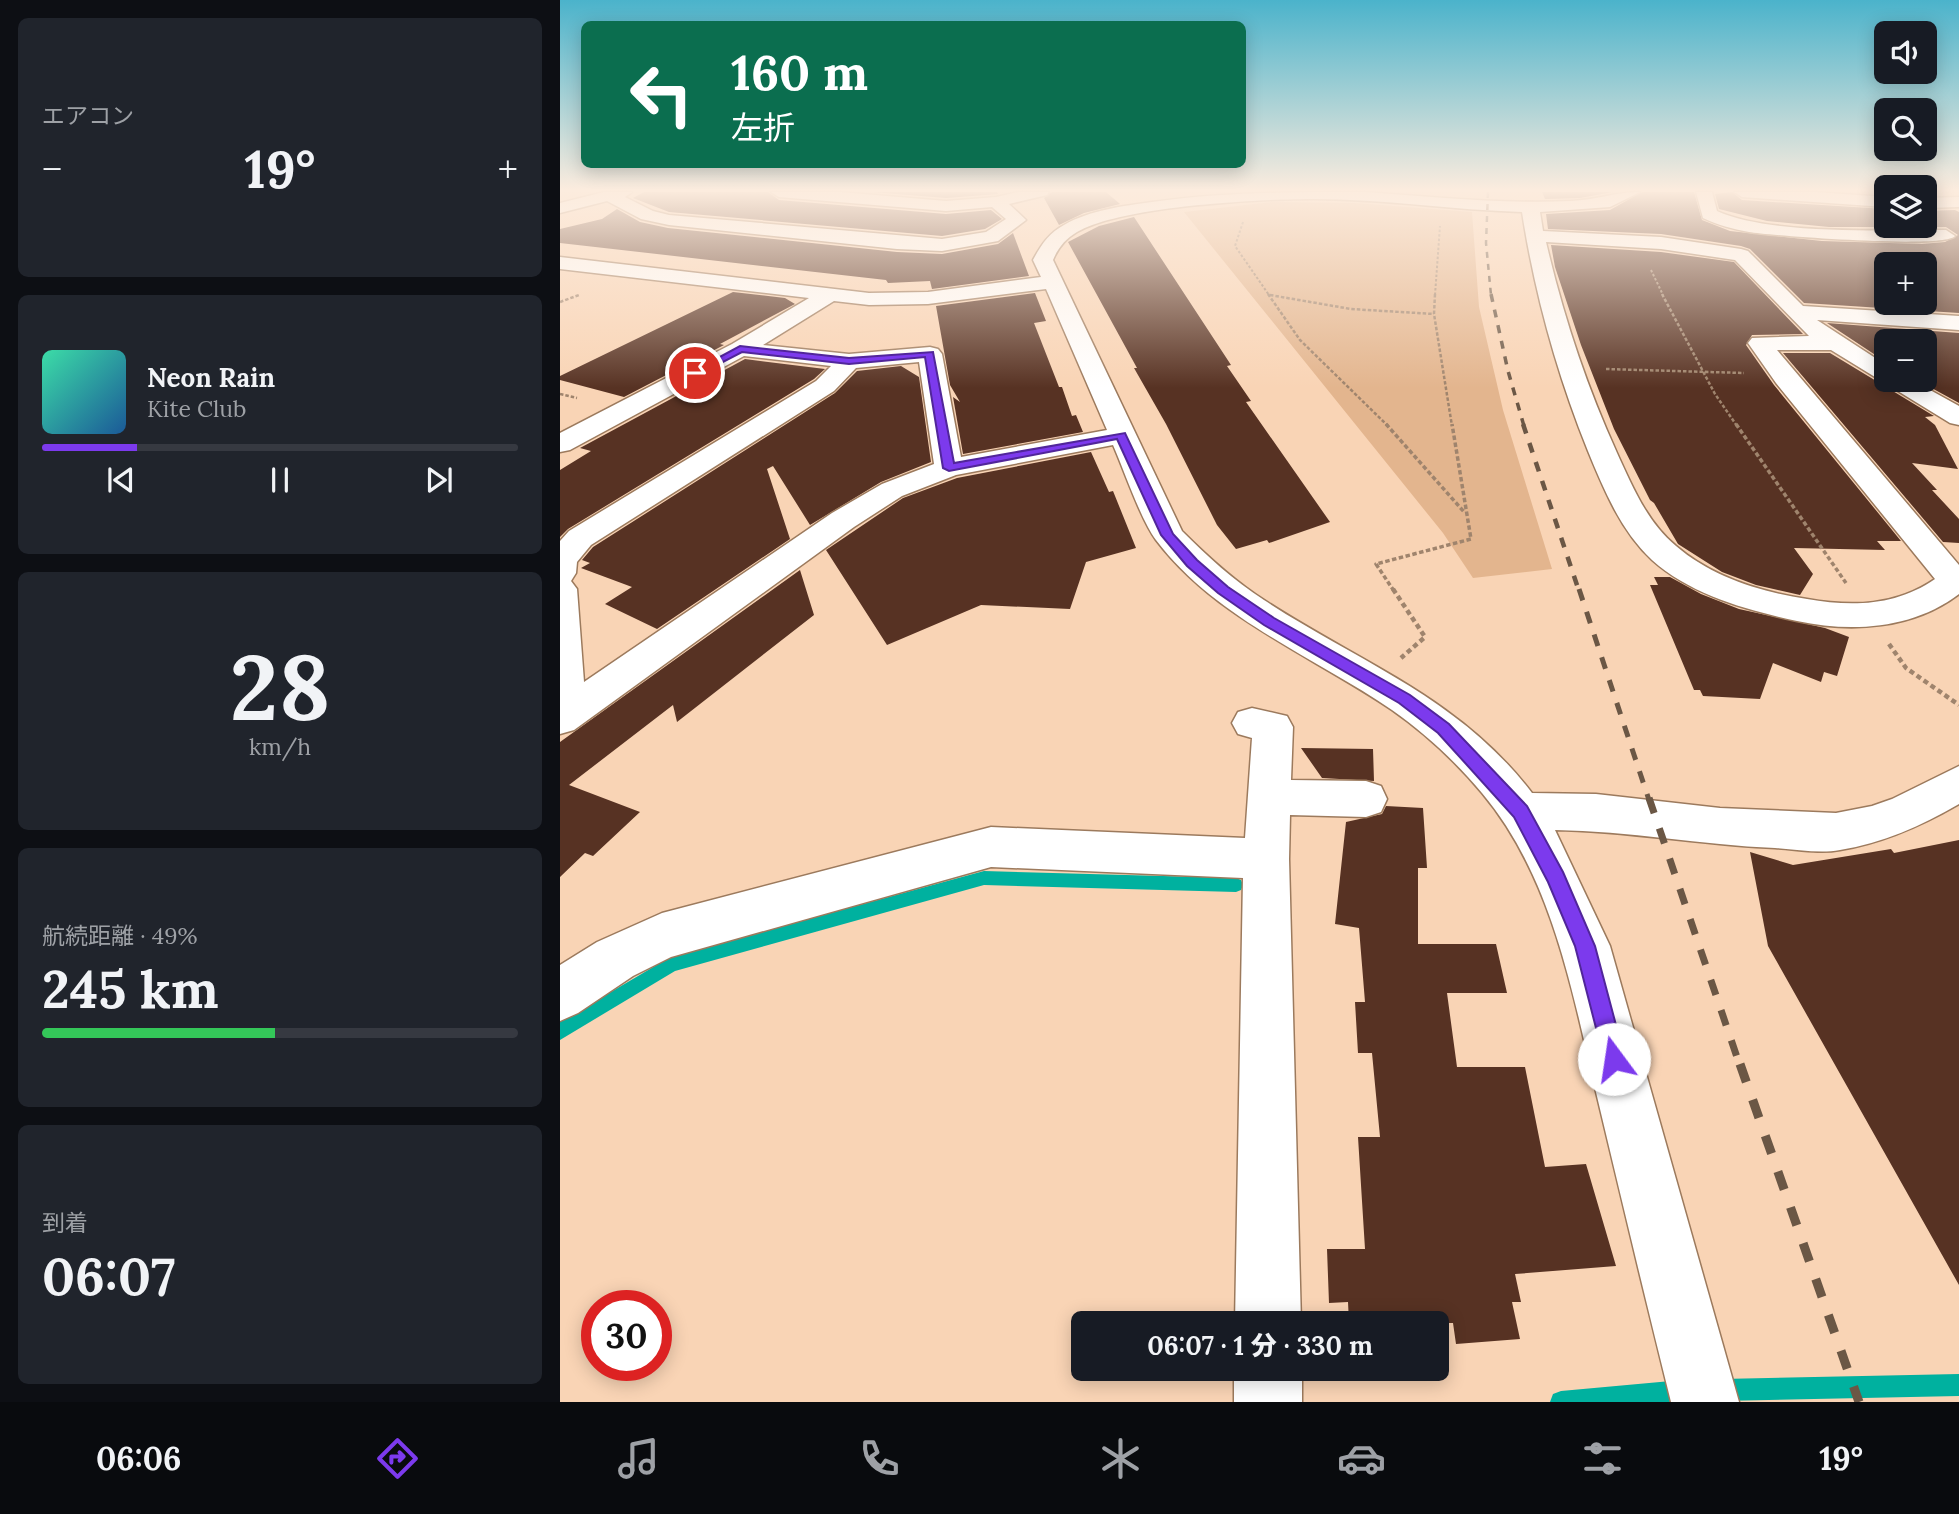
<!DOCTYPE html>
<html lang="ja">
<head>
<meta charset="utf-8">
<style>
	body { margin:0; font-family:Lora,"Noto Sans JP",serif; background:#20242c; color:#f1f3f6; height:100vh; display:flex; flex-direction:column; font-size:26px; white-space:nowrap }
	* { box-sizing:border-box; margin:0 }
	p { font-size:23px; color:#9ea1a6 }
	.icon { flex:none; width:38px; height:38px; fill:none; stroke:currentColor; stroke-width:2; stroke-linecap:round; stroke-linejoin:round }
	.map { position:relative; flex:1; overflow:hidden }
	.sheet { display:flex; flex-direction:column; gap:18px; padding:18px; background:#0d0f14; width:560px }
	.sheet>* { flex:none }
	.guide { position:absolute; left:21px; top:21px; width:665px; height:147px; border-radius:10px; box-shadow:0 4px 18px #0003; background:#0b6e4f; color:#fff; overflow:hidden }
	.fabs { position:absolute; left:1314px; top:21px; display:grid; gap:14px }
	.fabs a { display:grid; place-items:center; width:63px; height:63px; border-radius:10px; background:#171b24; box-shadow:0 4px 18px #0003; font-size:35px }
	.speed { position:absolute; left:21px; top:1290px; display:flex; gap:14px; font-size:35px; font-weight:700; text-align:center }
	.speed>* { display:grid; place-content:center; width:91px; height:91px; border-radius:50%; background:#171b24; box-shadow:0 4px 18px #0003; line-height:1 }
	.speed .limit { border:10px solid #d22; background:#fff; color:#111 }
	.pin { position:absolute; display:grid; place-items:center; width:60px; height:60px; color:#fff; margin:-30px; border:4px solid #fff; border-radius:50%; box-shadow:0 2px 7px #0007 }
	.me { position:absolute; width:77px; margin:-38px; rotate:346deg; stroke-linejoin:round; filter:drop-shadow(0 0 5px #0008) }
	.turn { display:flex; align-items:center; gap:24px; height:147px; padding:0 35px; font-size:32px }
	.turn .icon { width:91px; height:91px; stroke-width:2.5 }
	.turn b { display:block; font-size:49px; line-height:60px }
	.big { font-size:52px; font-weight:800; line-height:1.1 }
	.sheet .card { flex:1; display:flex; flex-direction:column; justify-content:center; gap:10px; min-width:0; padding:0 24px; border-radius:10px; background:#20242c }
	.sheet .dial { align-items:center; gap:0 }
	.dial b { font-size:91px; line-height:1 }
	.song { display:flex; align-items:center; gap:21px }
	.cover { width:84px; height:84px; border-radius:10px; background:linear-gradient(135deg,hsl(160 70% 55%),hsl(210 70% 35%)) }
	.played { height:7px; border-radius:4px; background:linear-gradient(90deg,#7c3aed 20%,#363941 20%) }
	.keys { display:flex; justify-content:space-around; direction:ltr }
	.heat { display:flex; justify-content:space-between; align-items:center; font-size:38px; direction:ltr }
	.charge { height:10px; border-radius:5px; background:linear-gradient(90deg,#34c759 49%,#363941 0) }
	.trip { position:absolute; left:511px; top:1311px; width:378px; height:70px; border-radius:10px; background:#171b24; box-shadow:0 4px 18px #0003; font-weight:800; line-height:70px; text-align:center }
	.dock { display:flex; height:112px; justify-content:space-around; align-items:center; background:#090b0e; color:#9ea1a6 }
	.dock .icon { width:49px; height:49px }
	.dock .selected { color:#7c3aed }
	.dock b { font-size:32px; color:#f1f3f6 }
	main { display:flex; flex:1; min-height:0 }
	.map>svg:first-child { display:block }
</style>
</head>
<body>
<main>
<section class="sheet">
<div class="card"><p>エアコン</p>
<div class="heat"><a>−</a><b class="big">19°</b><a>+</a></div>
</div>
<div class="card">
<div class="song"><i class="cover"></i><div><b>Neon Rain</b><p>Kite Club</p></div></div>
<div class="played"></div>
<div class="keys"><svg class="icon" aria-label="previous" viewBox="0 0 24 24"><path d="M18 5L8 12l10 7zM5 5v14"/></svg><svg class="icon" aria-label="pause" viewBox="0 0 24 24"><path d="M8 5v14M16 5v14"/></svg><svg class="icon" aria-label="next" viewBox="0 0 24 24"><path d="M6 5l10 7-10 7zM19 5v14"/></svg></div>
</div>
<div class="card dial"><b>28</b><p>km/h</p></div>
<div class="card"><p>航続距離 · 49%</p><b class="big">245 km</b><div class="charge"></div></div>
<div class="card"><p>到着</p><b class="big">06:07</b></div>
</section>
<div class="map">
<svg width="1399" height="1402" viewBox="0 0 1399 1402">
	<rect width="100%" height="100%" fill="#f9d4b5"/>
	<path fill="#e3b58e" d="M 712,202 L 795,203 L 912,212 L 919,307 L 943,410 L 992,569 L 913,578 L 883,533 L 624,212 Z"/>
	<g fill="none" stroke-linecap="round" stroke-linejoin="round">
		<path fill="#00b19f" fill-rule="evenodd" d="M 424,871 L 676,878 L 681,880 L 683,885 L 681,890 L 676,892 L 424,885 L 115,971 L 0,1040 L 0,1022 L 112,956 Z
			M 1399,1374 L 1399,1396 L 1161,1401 L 1153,1398 L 1150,1390 L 1153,1382 L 1161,1379 Z
			M 1122,1380 L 1130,1383 L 1133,1391 L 1130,1399 L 1122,1402 L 990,1402 L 993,1394 L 1001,1391 Z"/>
	</g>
	<path fill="#573223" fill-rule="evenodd" d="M 84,192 L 208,192 L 219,200 L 386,214 L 431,210 L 442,219 L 425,229 L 382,236 L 109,212 L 73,198 Z
		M 312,192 L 437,192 L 438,194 L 386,198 Z
		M 492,192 L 546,192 L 560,204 L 524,213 L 499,225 L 484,198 Z
		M 982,192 L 1053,192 L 1020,198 L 985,199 Z
		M 1082,192 L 1134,192 L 1142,220 L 1170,231 L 1262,241 L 1362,244 L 1385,242 L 1398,235 L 1386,227 L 1269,227 L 1207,221 L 1159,209 L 1155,194 L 1172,192 L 1182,200 L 1326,209 L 1326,226 L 1365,226 L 1365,211 L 1395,210 L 1399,212 L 1399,313 L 1244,303 L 1190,249 L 1181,246 L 1101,234 L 988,229 L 986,214 L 1050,210 ZM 1326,264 L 1365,264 L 1365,303 L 1326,303 Z
		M 57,209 L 80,222 L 108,228 L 337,252 L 382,254 L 438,244 L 453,233 L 469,276 L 372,289 L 370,281 L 328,283 L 326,280 L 0,243 L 0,229 L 42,219 Z
		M 574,217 L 671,365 L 667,366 L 691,401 L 686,402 L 770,522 L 709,543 L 707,540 L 676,549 L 657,525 L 606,424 L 574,368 L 577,368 L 508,242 L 539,226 Z
		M 991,245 L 1101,252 L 1174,262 L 1243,334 L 1192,335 L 1186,345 L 1214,385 L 1341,541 L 1317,541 L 1325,550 L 1234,548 L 1253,574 L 1240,595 L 1196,585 L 1162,572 L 1118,544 L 1094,503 L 1090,500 L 1054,429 L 1021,345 L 995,267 Z
		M 173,292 L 225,298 L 235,304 L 160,344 L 164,345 L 64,397 L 0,380 L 0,376 Z
		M 475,293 L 486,321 L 474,323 L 499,387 L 502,387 L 512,416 L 516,415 L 523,432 L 403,454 L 393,397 L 400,402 L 390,385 L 376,306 Z
		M 1267,323 L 1399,333 L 1399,403 L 1357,380 L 1365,380 L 1365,341 L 1326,341 L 1326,362 Z
		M 1223,353 L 1270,353 L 1374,416 L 1365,417 L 1375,425 L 1398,469 L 1352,463 L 1377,490 L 1372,490 L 1399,519 L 1399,543 L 1383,542 Z
		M 185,359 L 265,369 L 254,379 L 8,529 L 0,537 L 0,470 L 31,451 L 20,448 Z
		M 341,366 L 359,377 L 371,462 L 321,482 L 250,525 L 213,466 L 207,469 L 230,539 L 97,629 L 45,604 L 72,587 L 21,568 L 30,563 L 22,560 L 33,547 L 275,393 L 297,371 Z
		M 531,452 L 549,492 L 553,491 L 576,548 L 526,562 L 510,609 L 421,605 L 327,645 L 266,550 L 343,498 L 397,478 Z
		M 240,570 L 254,615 L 117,722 L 113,705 L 9,785 L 80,812 L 33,856 L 25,853 L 0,877 L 0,742 Z
		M 1094,577 L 1110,577 L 1141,594 L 1179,609 L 1265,628 L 1289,637 L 1277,676 L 1264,672 L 1261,682 L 1213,663 L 1200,699 L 1143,696 L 1140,690 L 1134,690 L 1090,585 L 1098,585 Z
		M 741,748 L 813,749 L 814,781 L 762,778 Z
		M 826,806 L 863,808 L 867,868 L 858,868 L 858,944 L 936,944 L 947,993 L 887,993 L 897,1067 L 965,1067 L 985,1167 L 1026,1164 L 1056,1266 L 955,1274 L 961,1302 L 952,1302 L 960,1339 L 896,1344 L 893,1323 L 789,1323 L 788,1302 L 769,1303 L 767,1249 L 805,1249 L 798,1137 L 820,1137 L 812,1053 L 798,1053 L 795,1002 L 805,1002 L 799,928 L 775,924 L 786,822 L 822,814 Z
		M 1399,840 L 1399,1285 L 1208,946 L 1190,852 L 1233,865 L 1331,849 L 1334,853 Z"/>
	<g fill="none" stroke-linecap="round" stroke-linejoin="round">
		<g stroke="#9c7a5d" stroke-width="3">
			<path id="street" d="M 44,192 L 72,192 L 65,197 L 93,211 L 109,215 L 382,239 L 426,232 L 446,219 L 432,207 L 386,211 L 219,197 L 211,192 L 280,192 L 386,201 L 436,197 L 458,192 L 489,192 L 487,195 L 449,204 L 466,220 L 438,241 L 382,251 L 337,249 L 109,225 L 81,219 L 47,201 L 0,213 L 0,203 Z
				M 805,192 C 873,197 942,204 1011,201 C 1035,200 1056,192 1080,192 L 1050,207 L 980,212 L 983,231 L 1101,237 L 1181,249 L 1188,251 L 1243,306 L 1399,316 L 1399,330 L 1257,320 L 1326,365 L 1326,380 L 1352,380 L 1399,406 L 1399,425 L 1390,423 L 1271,350 L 1217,350 L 1399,565 L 1399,594 C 1353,629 1292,633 1237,621 C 1187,610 1131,595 1092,560 C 1061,531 1044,490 1028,451 C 997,374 975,295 962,212 C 893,210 823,199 754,199 C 699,199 562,206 517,232 C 505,239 498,248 493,260 L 622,531 C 647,556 673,580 704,600 C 800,663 899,697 972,793 L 1036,794 L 1160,808 L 1276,813 L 1312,806 L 1332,799 L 1399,766 L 1399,804 C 1361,826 1323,843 1280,850 C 1259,854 1236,849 1215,848 C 1141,845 1069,831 995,830 L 1050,946 L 1179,1402 L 1111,1402 C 1087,1306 1064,1209 1041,1113 C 1014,1003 996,881 922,793 C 896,762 865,733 832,710 C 753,656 656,619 596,540 C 581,520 564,470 553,445 L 396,475 L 342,496 L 294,527 L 14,730 L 0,734 L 0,541 L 9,531 L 256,381 L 271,366 L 184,356 L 10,450 L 0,452 L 0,433 L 172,344 L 249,298 L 0,269 L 0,257 L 309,293 L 368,292 L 481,277 L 473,260 C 481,245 489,233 504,225 C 530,210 563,206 592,202 C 663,192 733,192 805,192 ZM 986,242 L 1101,249 L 1175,260 L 1249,336 L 1192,338 L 1188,343 L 1216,383 L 1375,579 C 1336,606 1292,607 1247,599 C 1201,592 1152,577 1116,546 C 1087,522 1072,486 1057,453 C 1026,385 1003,315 986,242 ZM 486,289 L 547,430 L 401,457 L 382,354 L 378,349 L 370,347 L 289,354 L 203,345 L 274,301 L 309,305 L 368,304 ZM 359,362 L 374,464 L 322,484 L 272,513 L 24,682 L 17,589 L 11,581 L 16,573 L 17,562 L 31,545 L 274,391 L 296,368 Z
				M 1136,192 L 1152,192 L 1157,211 C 1210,235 1325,230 1386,230 L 1395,236 C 1385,249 1214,236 1189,232 C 1172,229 1158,225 1143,218 Z
				M 1174,192 L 1255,192 L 1326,197 L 1326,207 L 1182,197 Z
				M 1399,197 L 1399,207 L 1365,208 L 1365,198 Z
				M 692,708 L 727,716 L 733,727 L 731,780 L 806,781 L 821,786 L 827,799 L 821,812 L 806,817 L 730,815 L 729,859 L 741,1323 L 675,1323 L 683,878 L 431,867 L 111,957 L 73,976 L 18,1013 L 0,1021 L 0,965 L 37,942 L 102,913 L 431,827 L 685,838 L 692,738 L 678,734 L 672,723 L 678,712 Z
				M 674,1368 L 742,1368 L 742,1402 L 674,1402 Z"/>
		</g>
		<path stroke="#9f846d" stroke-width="2" stroke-dasharray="2.5 2" stroke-linecap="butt" d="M 683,222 L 675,246 L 709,295
			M 1091,270 L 1103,295
			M 710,295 L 713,295
			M 875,295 L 880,226"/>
		<path stroke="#9f846d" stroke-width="2.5" stroke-dasharray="3.5 2" stroke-linecap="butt" d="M 708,294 L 740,340 L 828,426
			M 875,294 L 874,314 L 892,426
			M 1102,294 L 1155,394 L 1177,426
			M 710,295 L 791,309 L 874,314
			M 0,302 L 19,295
			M 1046,369 L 1184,373
			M 0,394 L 17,398"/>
		<path stroke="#9f846d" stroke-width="3.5" stroke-dasharray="4.5 2.5" stroke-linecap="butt" d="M 826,424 L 905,513
			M 1176,424 L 1286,583
			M 834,591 L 816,564 L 911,539 L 892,424"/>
		<path stroke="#9f846d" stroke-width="4.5" stroke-dasharray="5 3.5" stroke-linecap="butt" d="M 833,589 L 865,637 L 841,658
			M 1329,644 L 1346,668 L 1399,705"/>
		<use href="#street" fill="#fff" fill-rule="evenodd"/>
		<path stroke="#6b5745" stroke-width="2.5" stroke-dasharray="6 6" stroke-linecap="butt" d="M 928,192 L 926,243 L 931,295"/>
		<path stroke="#6b5745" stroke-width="3.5" stroke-dasharray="8 8" stroke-linecap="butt" d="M 931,294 L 948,371 L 964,426"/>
		<path stroke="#6b5745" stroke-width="4.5" stroke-dasharray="10 10" stroke-linecap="butt" d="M 963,424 L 1019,591"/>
		<path stroke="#6b5745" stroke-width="5" stroke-dasharray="12 12" stroke-linecap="butt" d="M 1019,589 L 1089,800"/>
		<path stroke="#6b5745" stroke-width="7" stroke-dasharray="16 16" stroke-linecap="butt" d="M 1089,798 L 1180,1066"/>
		<path stroke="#6b5745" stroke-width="9" stroke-dasharray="19 19" stroke-linecap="butt" d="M 1180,1064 L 1299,1402"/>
	</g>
	<linearGradient id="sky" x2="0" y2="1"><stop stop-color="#4bb3cb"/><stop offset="0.49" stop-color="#fcecde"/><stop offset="1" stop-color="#fcecde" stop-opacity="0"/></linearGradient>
	<rect width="1399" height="388" fill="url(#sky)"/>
	<path fill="#7c3aed" stroke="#51269a" stroke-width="2" d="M 180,346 L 289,358 L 373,352 L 394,463 L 565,433 L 613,534 L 637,560 L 668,587 L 714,618 L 850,695 L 889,724 L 967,806 L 1003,872 L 1035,946 L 1065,1059 L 1062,1067 L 1054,1071 L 1046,1067 L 1015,946 L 988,882 L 954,817 L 878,733 L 839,703 L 704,625 L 658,593 L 627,566 L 601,535 L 557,439 L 389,471 L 383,468 L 365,357 L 289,364 L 182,352 L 138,375 L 130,373 Z"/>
</svg>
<div class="fabs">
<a><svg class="icon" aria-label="sound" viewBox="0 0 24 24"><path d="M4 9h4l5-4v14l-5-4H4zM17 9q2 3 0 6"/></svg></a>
<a><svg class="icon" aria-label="search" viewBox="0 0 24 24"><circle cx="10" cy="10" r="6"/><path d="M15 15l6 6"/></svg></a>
<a><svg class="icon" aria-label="layers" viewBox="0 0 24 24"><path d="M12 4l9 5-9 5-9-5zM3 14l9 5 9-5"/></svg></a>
<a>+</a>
<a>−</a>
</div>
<div class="speed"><div class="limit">30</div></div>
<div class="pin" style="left:135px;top:373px;background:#d93025"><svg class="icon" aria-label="arrive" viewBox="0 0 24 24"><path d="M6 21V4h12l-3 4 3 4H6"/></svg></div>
<svg class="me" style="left:1054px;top:1059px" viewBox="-20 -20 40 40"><circle r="19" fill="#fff"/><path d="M0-13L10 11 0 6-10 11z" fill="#7c3aed"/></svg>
<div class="trip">06:07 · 1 分 · 330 m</div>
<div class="guide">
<div class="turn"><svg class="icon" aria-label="left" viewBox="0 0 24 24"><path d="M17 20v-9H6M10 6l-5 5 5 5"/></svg><div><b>160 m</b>左折</div></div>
</div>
</div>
</main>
<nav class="dock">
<b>06:06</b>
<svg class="icon selected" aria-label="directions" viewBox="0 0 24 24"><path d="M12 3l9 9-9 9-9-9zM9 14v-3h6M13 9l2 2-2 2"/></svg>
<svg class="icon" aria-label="music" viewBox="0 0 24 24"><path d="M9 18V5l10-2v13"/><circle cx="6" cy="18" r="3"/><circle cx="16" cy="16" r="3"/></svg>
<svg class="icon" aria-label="phone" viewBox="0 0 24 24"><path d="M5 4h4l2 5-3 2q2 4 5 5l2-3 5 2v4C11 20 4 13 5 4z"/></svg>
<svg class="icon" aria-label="climate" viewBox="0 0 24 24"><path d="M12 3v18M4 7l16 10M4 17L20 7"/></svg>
<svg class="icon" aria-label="car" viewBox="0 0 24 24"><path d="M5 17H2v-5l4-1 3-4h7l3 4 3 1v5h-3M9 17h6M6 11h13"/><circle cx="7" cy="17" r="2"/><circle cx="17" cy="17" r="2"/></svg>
<svg class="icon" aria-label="filters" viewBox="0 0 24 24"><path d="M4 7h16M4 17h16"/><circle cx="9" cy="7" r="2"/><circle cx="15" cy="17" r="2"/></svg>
<b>19°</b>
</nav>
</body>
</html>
